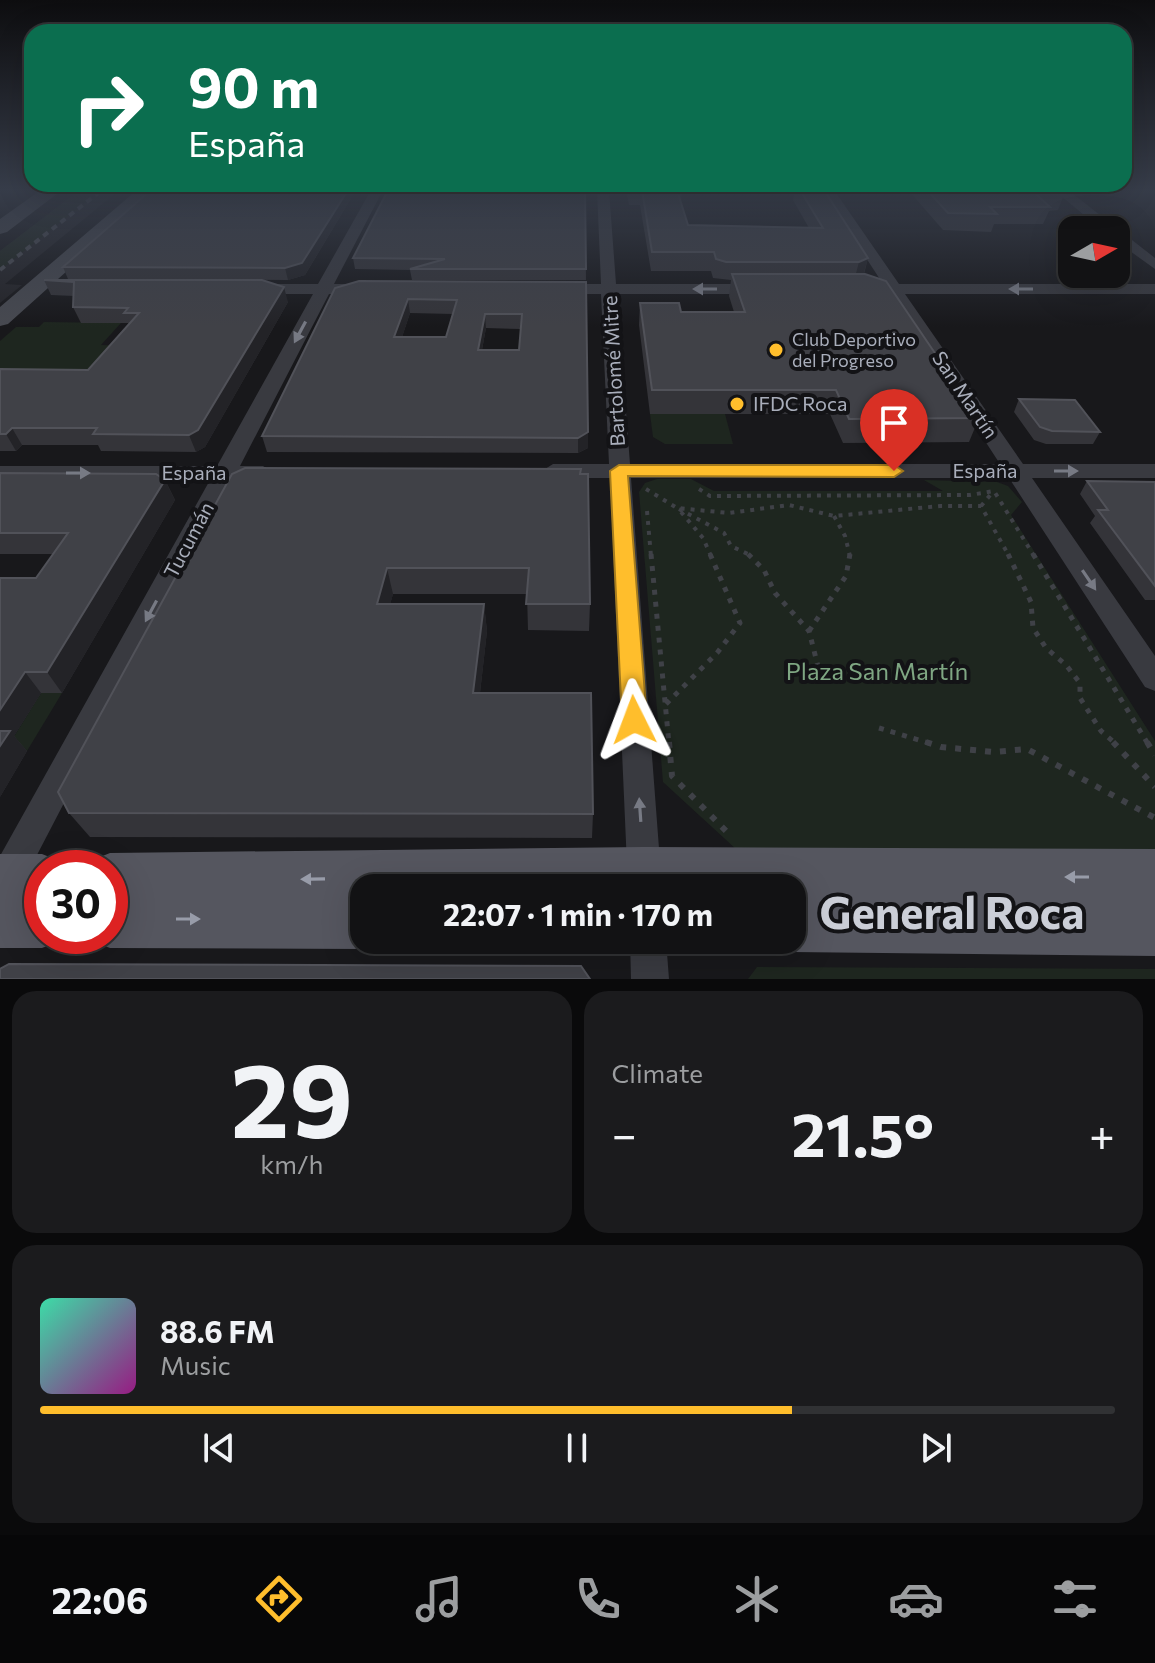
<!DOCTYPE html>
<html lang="en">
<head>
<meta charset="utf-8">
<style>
	body { margin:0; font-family:Commissioner,sans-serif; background:#1b1b1d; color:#f1f3f6; height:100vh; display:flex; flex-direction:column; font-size:30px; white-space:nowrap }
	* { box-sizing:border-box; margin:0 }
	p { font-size:26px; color:#9c9ea0 }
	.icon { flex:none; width:44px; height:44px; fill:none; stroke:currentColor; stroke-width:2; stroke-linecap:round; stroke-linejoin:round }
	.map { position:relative; height:979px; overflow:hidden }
	.sheet { display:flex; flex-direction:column; gap:12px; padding:12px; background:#0a0a0b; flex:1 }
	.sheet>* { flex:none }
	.hud { position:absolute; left:24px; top:24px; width:1108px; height:168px; border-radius:24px; box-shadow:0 8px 32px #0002,0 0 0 2px #313234; background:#0b6e4f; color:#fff; overflow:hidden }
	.needle { width:52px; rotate:81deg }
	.buttons { position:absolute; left:1058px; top:216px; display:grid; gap:16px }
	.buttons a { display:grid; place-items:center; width:72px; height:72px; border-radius:16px; background:#121214; box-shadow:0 8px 32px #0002,0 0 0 2px #313234; font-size:40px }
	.speed { position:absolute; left:24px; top:850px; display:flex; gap:16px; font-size:40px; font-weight:700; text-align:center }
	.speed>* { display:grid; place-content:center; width:104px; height:104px; border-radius:50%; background:#121214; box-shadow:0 8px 32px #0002,0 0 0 2px #313234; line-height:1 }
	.speed .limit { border:12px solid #d22; background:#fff; color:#111 }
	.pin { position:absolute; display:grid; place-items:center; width:68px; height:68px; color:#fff; margin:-82px -34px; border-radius:50% 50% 50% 0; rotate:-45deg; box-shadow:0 0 8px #0007 }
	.pin .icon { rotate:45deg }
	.me { position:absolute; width:88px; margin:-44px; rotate:357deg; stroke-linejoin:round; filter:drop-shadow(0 0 6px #0008) }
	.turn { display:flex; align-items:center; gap:28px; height:168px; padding:0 32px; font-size:36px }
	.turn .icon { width:104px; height:104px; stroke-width:2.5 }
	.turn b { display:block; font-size:56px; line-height:68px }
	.big { font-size:60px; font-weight:700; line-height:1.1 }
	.sheet .card { flex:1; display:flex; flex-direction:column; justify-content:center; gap:12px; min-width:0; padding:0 28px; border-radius:24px; background:#1b1b1d }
	.sheet .dial { align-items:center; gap:0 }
	.dial b { font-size:104px; line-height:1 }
	.song { display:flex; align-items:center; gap:24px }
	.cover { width:96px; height:96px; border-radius:12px; background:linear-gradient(135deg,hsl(160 70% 55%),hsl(310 70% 35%)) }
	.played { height:8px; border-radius:4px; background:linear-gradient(90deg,#ffbe2c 70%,#313234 70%) }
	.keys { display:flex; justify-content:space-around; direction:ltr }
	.heat { display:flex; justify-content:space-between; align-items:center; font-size:44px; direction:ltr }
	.sheet .tiles { flex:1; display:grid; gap:12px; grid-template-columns:1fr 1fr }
	.card:last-child { grid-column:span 2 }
	.trip { position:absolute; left:350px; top:874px; width:456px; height:80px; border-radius:24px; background:#121214; box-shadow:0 8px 32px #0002,0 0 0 2px #313234; font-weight:700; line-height:80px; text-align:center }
	.tabs { display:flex; height:128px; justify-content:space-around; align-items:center; background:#070708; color:#9c9ea0 }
	.tabs .icon { width:56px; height:56px }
	.tabs .current { color:#ffbe2c }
	.tabs b { font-size:36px; color:#f1f3f6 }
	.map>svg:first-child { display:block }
</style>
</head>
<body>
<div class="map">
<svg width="1155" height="979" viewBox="0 0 1155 979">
	<rect width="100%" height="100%" fill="#18181b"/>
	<path fill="#242428" d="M 77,192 L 117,192 L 5,284 L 22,285 L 0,303 L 0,251 Z"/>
	<path fill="#1e261f" d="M 77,192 L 99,192 L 0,270 L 0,251 Z
		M 44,322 L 121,323 L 101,345 L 131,346 L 96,386 L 0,385 L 0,341 L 16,327 L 39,327 Z
		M 650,414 L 725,414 L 733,444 L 665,444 L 653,437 Z
		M 657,479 L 691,479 L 714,491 L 943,491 L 924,480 L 997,482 L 1008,486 L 1022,502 L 1011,515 L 1155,741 L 1155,857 L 737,850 L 663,782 L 639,492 L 645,483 Z
		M 41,693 L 62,693 L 27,751 L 5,751 Z
		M 757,967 L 1155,969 L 1155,979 L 748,979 Z"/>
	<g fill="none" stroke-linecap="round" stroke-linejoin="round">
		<path stroke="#3f4147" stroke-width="4" stroke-dasharray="4 6" stroke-linecap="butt" d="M 646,489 L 677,508 L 729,513 L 789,505 L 834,516 L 940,506 L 981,506 L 1009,556
			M 699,489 L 710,496 L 970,495 L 994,491 L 1034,556
			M 981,506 L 992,493
			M 679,509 L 724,533 L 731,546 L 752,556
			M 647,511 L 651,556
			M 681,512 L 703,538 L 711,556
			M 834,516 L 845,536 L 850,556"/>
		<path stroke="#3f4147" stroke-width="5" stroke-dasharray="5 7" stroke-linecap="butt" d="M 651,554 L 669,744
			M 748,554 L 764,570 L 775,593 L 809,631 L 823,686
			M 1008,554 L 1031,602 L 1033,628 L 1046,648 L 1066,665 L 1080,683 L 1080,698 L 1101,731 L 1116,744
			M 1033,554 L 1148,744
			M 809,631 L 846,576 L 850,554
			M 666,704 L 717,653 L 740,623 L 710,554
			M 879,728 L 932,744"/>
		<path stroke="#3f4147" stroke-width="6" stroke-dasharray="6 9" stroke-linecap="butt" d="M 669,742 L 672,776 L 731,836
			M 926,742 L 941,747 L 994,752 L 1027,749 L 1155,818
			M 1113,742 L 1155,787
			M 1147,742 L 1155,755"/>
		<path fill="#393a40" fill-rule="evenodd" d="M 371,190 L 383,190 L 334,284 L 362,284 L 370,289 L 362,294 L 329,294 L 240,466 L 263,466 L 274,473 L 263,480 L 232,480 L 12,903 L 0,909 L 0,856 L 210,480 L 0,480 L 0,466 L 217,466 L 313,294 L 256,294 L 248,289 L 256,284 L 318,284 Z
			M 597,190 L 609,190 L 616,284 L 758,284 L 766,289 L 758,294 L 617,294 L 630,464 L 1000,464 L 889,294 L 864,294 L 856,289 L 864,284 L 883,284 L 822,190 L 834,190 L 899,284 L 1155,284 L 1155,294 L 905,294 L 1023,464 L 1155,464 L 1155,478 L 1032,478 L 1155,656 L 1155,691 L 1145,687 L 1009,478 L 631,478 L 662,888 L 628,888 L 610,478 L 553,478 L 542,471 L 553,464 L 609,464 L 601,294 L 556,294 L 548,289 L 556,284 L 601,284 Z
			M 1054,190 L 1068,190 L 1155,258 L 1155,269 L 1116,241 L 1116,230 L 1102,230 Z
			M 630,940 L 666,940 L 669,979 L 631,979 Z"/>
		<path fill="#474950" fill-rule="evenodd" d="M 41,190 L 62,190 L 7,232 L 0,234 L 0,219 Z
			M 137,190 L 157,190 L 8,324 L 0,326 L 0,307 Z"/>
		<path fill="#55565f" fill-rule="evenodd" d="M 644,847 L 1155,849 L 1155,956 L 792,952 L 770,940 L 792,940 L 792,888 L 364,888 L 364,940 L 385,940 L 364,949 L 110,948 L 89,940 L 88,936 L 110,936 L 110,868 L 87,868 L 90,861 L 110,853 Z
			M 0,854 L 42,854 L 62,862 L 65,868 L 42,868 L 42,936 L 64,936 L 63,940 L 42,948 L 0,948 Z"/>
		<path stroke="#4c4e55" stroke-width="4" stroke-dasharray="6 5" stroke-linecap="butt" d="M 0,270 L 102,190"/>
	</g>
	<path fill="#343439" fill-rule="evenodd" d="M 151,190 L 356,190 L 305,275 L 288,280 L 68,279 L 63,267 Z
		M 585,190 L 586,280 L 412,280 L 410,270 L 355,269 L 353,258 Z
		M 626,190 L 682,190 L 681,202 L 688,225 L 809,228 L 793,200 L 795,190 L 824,190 L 868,258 L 864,274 L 979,418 L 969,442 L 843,443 L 830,414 L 650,414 L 639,325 L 640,303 L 681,312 L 734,312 L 729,296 L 731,280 L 713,278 L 711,271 L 651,271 L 640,205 L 629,205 Z
		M 911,190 L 1059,190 L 1064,194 L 1058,210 L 1049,211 L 1043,224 L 994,224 L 991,232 L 943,230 L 910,192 Z
		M 44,280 L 262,280 L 288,302 L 205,447 L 196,452 L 101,451 L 98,445 L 22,445 L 16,451 L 0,451 L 0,369 L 88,370 L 129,324 L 128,323 L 81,323 L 73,307 L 74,296 L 51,295 Z
		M 359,281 L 586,282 L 588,448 L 578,453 L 267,452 L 262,436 ZM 410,313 L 453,314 L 446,337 L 402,337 ZM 486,328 L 521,329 L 519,350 L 482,350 Z
		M 1019,399 L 1100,432 L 1093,444 L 1046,444 L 1034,440 L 1014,412 Z
		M 581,469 L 590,604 L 589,631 L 528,630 L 527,594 L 393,594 L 390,604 L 484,604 L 487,631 L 480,693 L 593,814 L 592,838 L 90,837 L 69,813 L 232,474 Z
		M 0,473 L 165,480 L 175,500 L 62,693 L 41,693 L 14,736 L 27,751 L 0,797 L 36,578 L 53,554 L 0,554 Z
		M 1087,481 L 1155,482 L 1155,600 L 1145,600 L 1090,523 L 1095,516 L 1080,494 Z"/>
	<path fill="#232327" d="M 348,190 L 356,190 L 305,275 L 288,280 L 285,268 Z
		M 868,258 L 863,276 L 854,281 L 859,262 Z
		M 284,287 L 288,302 L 205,447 L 196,452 L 189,435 Z
		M 408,299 L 410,313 L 397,352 L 394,337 Z
		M 485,314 L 486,328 L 479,365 L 478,350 Z
		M 12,428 L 22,445 L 16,451 L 6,434 Z
		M 588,432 L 588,448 L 578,453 L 578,438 Z
		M 165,480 L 175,500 L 62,693 L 47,672 Z
		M 387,568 L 393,594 L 383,631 L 377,604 Z
		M 484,604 L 487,631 L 477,719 L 473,693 Z
		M 25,672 L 41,693 L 14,736 L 27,751 L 0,797 L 0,710 Z"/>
	<path fill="#404147" stroke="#515259" stroke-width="2" fill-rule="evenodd" d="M 151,190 L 348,190 L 302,263 L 285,268 L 63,267 Z
		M 388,190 L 585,190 L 586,269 L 410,269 L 445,259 L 353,258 Z
		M 642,190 L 677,190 L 688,225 L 823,228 L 800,190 L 824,190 L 868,258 L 859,262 L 726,262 L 716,259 L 714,252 L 652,252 Z
		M 927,190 L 1059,190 L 1064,194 L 1036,194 L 1050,207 L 990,207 L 997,214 L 948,213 Z
		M 732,274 L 865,274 L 886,281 L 979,418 L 849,419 L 836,390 L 652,390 L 640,303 L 679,303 L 681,312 L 745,312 Z
		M 44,280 L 262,280 L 284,287 L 198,430 L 189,435 L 93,434 L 97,428 L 12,428 L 6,434 L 0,434 L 0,369 L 88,370 L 139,313 L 124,313 L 128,308 L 73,307 L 74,282 Z
		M 359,281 L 586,282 L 588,432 L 578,438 L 262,436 L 335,288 ZM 408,299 L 457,300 L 446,337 L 394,337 ZM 485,314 L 522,314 L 519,350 L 478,350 Z
		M 1019,399 L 1075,400 L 1100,432 L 1052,431 L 1040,427 Z
		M 245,468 L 581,469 L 580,474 L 588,474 L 590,604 L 526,604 L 529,568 L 387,568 L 377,604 L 484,604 L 473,693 L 591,693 L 593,814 L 69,813 L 58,792 L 232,474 Z
		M 0,473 L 156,474 L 165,480 L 47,672 L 25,672 L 0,710 L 0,578 L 36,578 L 68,533 L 0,533 Z
		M 1087,481 L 1155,482 L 1155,586 L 1098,510 L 1108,510 Z
		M 0,731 L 10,731 L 0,746 Z
		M 9,964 L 581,966 L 590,979 L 0,979 L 0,969 Z"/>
	<defs><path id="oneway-solid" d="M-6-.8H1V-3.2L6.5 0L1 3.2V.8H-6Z" transform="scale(2)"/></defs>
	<g fill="#777a84">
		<use href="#oneway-solid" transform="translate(705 289) rotate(-180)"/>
		<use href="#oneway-solid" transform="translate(1021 289) rotate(-180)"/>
		<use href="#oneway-solid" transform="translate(300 332) rotate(118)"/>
		<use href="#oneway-solid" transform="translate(1066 471)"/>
		<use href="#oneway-solid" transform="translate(78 473)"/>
		<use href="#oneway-solid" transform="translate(1089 580) rotate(56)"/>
		<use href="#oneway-solid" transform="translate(151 611) rotate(118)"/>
		<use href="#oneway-solid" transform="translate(640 810) rotate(-94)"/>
	</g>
	<g fill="#989ca9">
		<use href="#oneway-solid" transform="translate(1077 877) rotate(-180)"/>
		<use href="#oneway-solid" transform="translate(313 879) rotate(179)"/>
		<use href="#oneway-solid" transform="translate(188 919)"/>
	</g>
	<linearGradient id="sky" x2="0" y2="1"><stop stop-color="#0d0d0f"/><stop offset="0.58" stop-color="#373d4a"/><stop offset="1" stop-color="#373d4a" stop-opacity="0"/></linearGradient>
	<rect width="1155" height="327" fill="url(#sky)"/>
	<path fill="#ffbe2c" stroke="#a67c1d" stroke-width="2" d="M 619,465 L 894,465 L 903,471 L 894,477 L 628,476 L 647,720 L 643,727 L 634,730 L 626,727 L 622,720 L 610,471 Z"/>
	<g fill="#ffbe2c" stroke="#131316" stroke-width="3">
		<circle cx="776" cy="350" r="8"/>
		<circle cx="737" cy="404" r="8"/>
	</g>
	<g text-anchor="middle" stroke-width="8" stroke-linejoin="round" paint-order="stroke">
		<g font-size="18" fill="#a9aebb" stroke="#131316" text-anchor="start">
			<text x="792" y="346">Club Deportivo<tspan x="792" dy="21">del Progreso</tspan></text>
		</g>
		<g font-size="20" fill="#a9aebb" stroke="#131316">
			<text transform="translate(614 371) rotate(-93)" y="7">Bartolomé Mitre</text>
			<text transform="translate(965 395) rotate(56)" y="7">San Martín</text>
			<text x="985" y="478">España</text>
			<text x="194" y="480">España</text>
			<text transform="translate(189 540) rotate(-62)" y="7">Tucumán</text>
		</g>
		<g font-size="20" fill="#a9aebb" stroke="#131316" text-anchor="start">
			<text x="753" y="411">IFDC Roca</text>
		</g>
		<g font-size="24" fill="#7fa783" stroke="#131316">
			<text x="877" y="680">Plaza San Martín</text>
		</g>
		<g font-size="44" font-weight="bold" fill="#cbced7" stroke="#131316">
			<text x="952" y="929">General Roca</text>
		</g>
	</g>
</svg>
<div class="buttons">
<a><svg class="needle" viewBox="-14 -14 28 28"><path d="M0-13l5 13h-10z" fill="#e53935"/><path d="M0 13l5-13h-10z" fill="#9c9ea0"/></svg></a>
</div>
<div class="speed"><div class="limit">30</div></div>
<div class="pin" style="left:894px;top:471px;background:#d93025"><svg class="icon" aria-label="arrive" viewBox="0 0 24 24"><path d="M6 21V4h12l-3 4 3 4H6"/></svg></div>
<svg class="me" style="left:634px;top:720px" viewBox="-20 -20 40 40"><path d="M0-17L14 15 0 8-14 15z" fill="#ffbe2c" stroke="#fff" stroke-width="4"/></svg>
<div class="trip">22:07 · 1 min · 170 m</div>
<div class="hud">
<div class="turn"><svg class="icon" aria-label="right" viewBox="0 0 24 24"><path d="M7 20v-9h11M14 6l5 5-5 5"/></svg><div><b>90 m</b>España</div></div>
</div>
</div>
<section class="sheet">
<div class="tiles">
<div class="card dial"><b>29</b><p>km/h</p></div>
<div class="card"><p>Climate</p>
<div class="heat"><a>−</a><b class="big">21.5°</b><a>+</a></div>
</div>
<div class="card">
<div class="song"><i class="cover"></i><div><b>88.6 FM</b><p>Music</p></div></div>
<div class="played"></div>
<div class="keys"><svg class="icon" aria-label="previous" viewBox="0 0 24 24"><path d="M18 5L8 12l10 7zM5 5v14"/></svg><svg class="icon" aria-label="pause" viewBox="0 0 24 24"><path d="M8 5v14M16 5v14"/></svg><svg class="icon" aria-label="next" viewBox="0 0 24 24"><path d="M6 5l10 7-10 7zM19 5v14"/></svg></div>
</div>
</div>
</section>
<nav class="tabs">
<b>22:06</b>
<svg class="icon current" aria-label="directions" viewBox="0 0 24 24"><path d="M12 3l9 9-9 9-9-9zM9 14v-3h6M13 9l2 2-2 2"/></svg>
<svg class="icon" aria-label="music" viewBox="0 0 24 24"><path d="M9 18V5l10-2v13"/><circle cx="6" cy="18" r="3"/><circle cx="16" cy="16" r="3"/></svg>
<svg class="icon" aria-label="phone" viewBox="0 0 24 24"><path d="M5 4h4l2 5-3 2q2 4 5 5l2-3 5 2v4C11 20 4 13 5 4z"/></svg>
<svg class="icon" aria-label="climate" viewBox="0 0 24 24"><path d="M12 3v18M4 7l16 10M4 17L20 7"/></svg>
<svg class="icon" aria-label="car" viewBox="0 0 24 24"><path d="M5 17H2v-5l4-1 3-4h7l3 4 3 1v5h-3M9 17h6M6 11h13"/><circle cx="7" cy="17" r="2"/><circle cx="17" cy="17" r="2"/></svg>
<svg class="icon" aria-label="filters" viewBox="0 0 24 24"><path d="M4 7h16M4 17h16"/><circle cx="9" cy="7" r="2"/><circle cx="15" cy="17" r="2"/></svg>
</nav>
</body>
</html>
